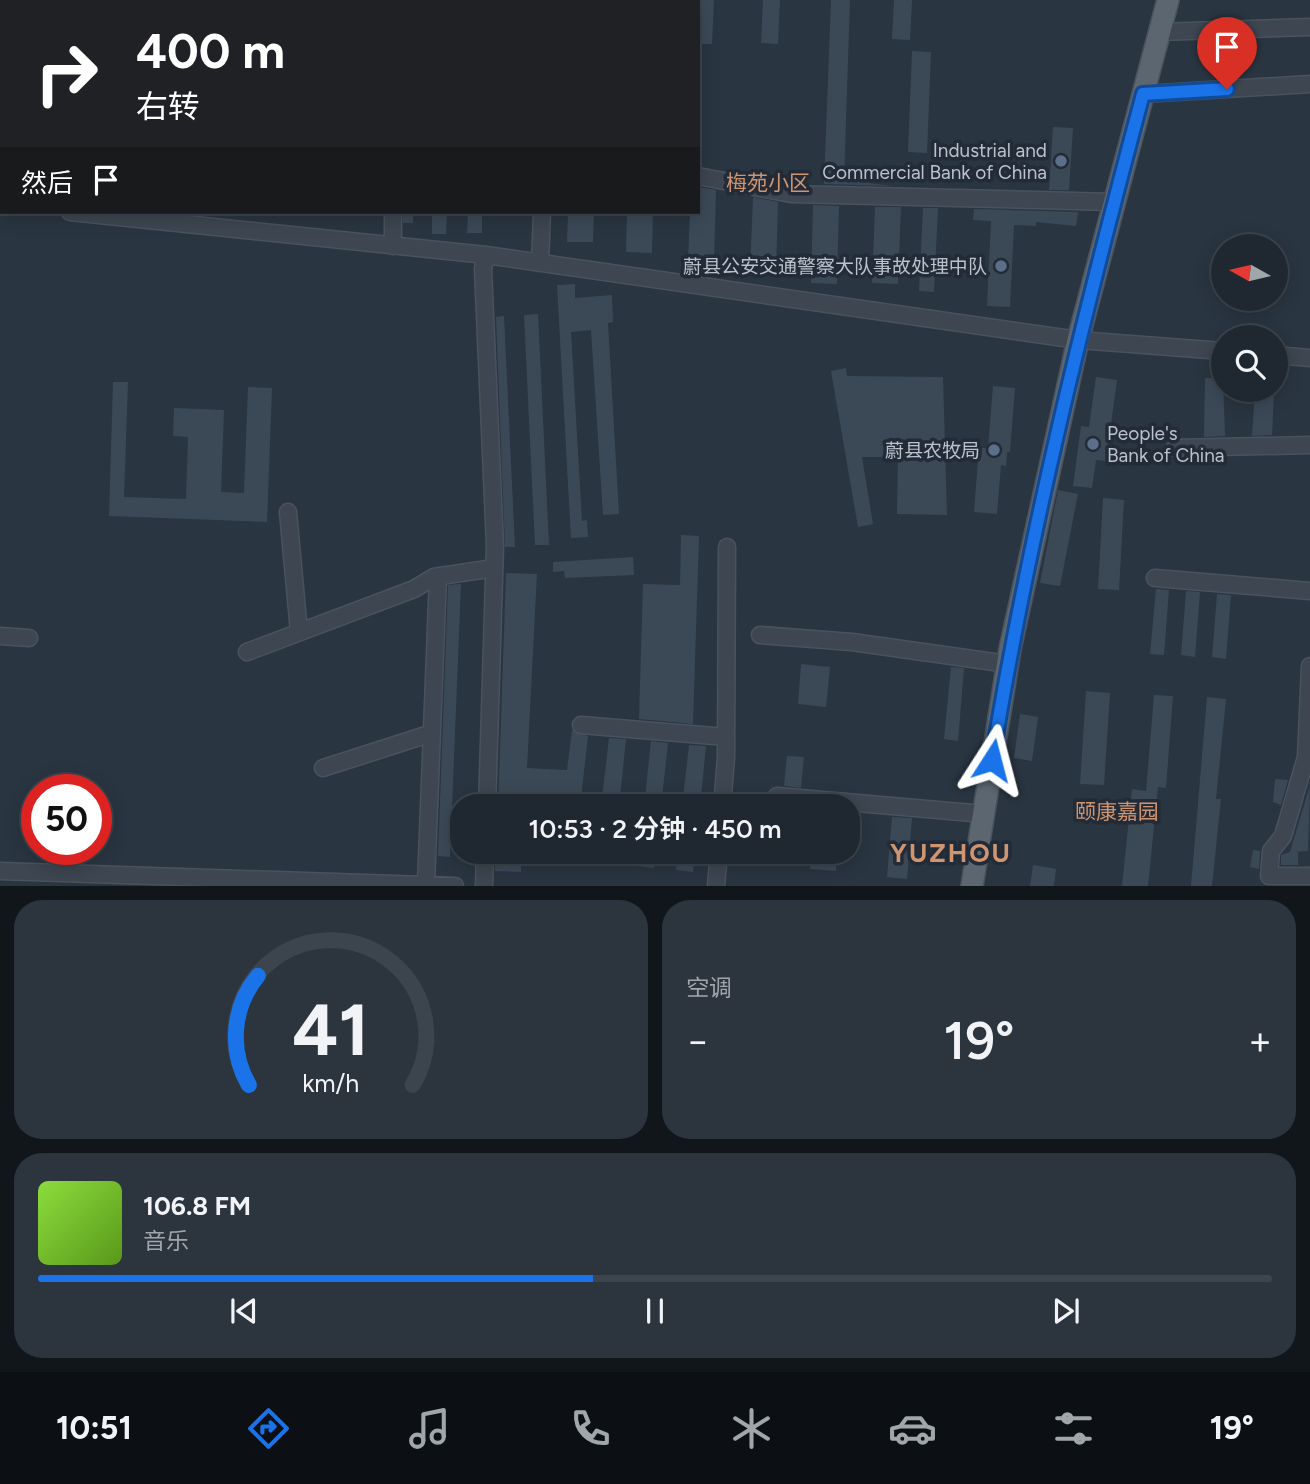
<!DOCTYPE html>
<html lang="zh">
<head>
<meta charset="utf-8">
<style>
	body { margin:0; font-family:Figtree,"Noto Sans SC",sans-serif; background:#2c343d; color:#f1f3f6; height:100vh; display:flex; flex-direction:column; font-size:26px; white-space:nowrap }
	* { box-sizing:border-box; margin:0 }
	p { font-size:23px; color:#a1a6ab }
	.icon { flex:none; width:38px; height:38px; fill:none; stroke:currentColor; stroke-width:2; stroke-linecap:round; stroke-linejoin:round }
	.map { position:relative; height:886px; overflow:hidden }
	.sheet { display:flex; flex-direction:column; gap:14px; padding:14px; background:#11161b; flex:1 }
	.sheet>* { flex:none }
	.top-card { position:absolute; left:0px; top:0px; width:700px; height:214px; box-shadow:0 4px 18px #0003,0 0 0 2px #3c444d; background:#202124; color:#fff; overflow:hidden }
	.needle { width:46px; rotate:278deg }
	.tools { position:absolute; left:1211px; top:234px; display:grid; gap:14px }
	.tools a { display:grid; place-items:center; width:77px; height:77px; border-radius:50%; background:#1f2831; box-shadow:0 4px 18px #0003,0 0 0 2px #3c444d; font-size:35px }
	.speed { position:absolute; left:21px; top:774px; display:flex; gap:14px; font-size:35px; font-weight:700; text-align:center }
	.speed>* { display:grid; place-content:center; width:91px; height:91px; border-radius:50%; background:#1f2831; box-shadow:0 4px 18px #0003,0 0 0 2px #3c444d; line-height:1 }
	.speed .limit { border:10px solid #d22; background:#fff; color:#111 }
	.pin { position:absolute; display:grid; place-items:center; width:60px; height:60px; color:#fff; margin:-72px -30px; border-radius:50% 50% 50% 0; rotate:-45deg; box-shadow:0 0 7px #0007 }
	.pin .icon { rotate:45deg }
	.me { position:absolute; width:77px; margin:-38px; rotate:9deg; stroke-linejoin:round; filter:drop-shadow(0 0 5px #0008) }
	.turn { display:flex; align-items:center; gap:24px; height:147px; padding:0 21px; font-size:32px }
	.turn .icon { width:91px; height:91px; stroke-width:2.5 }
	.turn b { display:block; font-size:49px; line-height:60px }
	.then { display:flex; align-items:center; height:66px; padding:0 21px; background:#0003; gap:14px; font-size:26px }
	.big { font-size:52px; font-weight:600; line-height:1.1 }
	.sheet .tile { flex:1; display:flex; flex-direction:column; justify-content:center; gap:10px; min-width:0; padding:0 24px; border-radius:28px; background:#2c343d }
	.sheet .dial { align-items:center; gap:0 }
	.dial svg { height:182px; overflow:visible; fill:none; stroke:#3c444d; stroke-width:7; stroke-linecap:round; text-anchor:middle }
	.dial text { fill:#f1f3f6; stroke:none }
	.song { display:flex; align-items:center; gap:21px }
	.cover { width:84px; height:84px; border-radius:10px; background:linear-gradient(135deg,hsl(90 70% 55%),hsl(90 70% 35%)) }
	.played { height:7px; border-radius:4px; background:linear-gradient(90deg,#1a73e8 45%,#3c444d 45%) }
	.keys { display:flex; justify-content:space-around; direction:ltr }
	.heat { display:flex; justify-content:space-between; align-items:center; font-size:38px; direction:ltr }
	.sheet .tiles { flex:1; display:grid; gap:14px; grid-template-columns:1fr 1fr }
	.tile:last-child { grid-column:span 2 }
	.trip { position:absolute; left:450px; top:794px; width:410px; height:70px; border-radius:28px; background:#1f2831; box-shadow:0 4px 18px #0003,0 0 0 2px #3c444d; font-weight:600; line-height:70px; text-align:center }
	.tab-bar { display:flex; height:112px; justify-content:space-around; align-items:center; background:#0c1014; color:#a1a6ab }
	.tab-bar .icon { width:49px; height:49px }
	.tab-bar .on { color:#1a73e8 }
	.tab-bar b { font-size:32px; color:#f1f3f6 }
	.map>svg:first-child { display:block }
</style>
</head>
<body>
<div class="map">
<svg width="1310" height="886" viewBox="0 0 1310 886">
	<rect width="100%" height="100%" fill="#293541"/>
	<path fill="#3b4957" d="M 698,0 L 714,0 L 712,44 L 698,44 Z
		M 763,0 L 780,0 L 778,44 L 761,43 Z
		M 831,0 L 850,0 L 844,180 L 893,186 L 824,184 Z
		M 894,0 L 912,0 L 910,40 L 892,39 Z
		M 912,51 L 931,52 L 927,153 L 908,152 Z
		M 1053,127 L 1073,128 L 1069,190 L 1049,190 Z
		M 698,187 L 716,190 L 714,262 L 688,261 L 690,212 L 698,212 Z
		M 753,197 L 778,202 L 776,273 L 750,272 Z
		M 813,205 L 839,206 L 837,284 L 811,283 Z
		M 875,207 L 901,207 L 898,284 L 872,283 Z
		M 923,208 L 938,208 L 934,292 L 919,291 Z
		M 974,209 L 1078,212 L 1076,226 L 1036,222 L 1036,226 L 1014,225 L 1010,307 L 987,306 L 991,221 L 973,220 Z
		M 403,212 L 413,212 L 413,223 L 403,223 Z
		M 432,212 L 447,212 L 446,234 L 432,234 Z
		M 468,212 L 482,212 L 482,233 L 467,233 Z
		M 568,212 L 594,212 L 593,242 L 567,242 Z
		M 627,212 L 653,212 L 652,253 L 626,252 Z
		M 575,284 L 575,298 L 612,295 L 613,322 L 608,323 L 619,514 L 603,515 L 591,330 L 571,332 L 582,521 L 587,520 L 588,537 L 571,538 L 557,285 Z
		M 538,314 L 549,545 L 535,545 L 524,315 Z
		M 504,316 L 515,547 L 505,547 L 496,317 Z
		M 846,368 L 847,376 L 943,377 L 947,515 L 897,514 L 898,457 L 862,457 L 873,524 L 858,527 L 831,371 Z
		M 1096,377 L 1117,380 L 1106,461 L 1096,460 L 1092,488 L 1073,486 L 1081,426 L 1089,427 Z
		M 1205,378 L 1223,378 L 1225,436 L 1204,437 Z
		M 113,382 L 128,382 L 124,497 L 186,499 L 188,437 L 173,436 L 174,408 L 224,410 L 221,492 L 244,493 L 248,387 L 272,388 L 267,522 L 109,516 Z
		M 993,386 L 1015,388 L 1010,452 L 1007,452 L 1006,466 L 1001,465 L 997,514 L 974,512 L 979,448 L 988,448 Z
		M 1255,392 L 1274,393 L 1272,435 L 1252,436 Z
		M 1058,490 L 1078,494 L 1060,586 L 1040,583 Z
		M 1103,498 L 1124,500 L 1119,590 L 1098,589 Z
		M 681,535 L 699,536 L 693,724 L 639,719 L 643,584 L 680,585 Z
		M 633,557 L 634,575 L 565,578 L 564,571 L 553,572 L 553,562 Z
		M 506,573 L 537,574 L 527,768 L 567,770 L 572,730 L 588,736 L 580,807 L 498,807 Z
		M 461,584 L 450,857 L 438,856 L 448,585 Z
		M 1156,589 L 1169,590 L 1164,655 L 1150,654 Z
		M 1186,591 L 1200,592 L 1195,657 L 1181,655 Z
		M 1217,594 L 1231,595 L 1226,659 L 1212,657 Z
		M 801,664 L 830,667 L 826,707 L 798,704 Z
		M 951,667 L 964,668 L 958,741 L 944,739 Z
		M 1086,691 L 1110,693 L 1104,785 L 1080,784 Z
		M 1154,695 L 1173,696 L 1166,788 L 1158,787 L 1148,886 L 1122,886 L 1132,789 L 1146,791 Z
		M 1207,697 L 1226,699 L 1216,799 L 1221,799 L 1212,886 L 1191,886 Z
		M 1020,714 L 1038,717 L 1032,761 L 1014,758 Z
		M 609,738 L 626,739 L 619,807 L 601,807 Z
		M 651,741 L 668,743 L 661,807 L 644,807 Z
		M 689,745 L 706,746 L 700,807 L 682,807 Z
		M 787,756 L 804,757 L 801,788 L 784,786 Z
		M 1275,779 L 1288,780 L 1281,805 L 1273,802 Z
		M 1310,785 L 1308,851 L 1293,852 L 1298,852 L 1298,865 L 1281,865 L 1281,855 L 1290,852 Z
		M 892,817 L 912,818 L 907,879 L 887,877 Z
		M 1253,850 L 1260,851 L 1259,869 L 1250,867 Z
		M 495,852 L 521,852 L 521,872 L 495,871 Z
		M 558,852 L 575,852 L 574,863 L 557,862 Z
		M 596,852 L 614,852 L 612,866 L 595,864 Z
		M 639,852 L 656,852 L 654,868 L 637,866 Z
		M 678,852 L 695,852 L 693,872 L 676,870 Z
		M 812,852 L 837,852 L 836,871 L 810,869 Z
		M 1033,865 L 1056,869 L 1054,886 L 1030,886 Z"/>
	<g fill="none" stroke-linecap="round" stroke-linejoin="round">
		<g stroke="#4a525d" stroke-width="19">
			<path id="minor" d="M 119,2 L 119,0
				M 399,2 L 399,0
				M 547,2 L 547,0
				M 1159,32 L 1310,27
				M 0,69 L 2,69
				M 1143,94 L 1310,84
				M 698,176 L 791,194 L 1115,202
				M 0,204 L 2,204
				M 70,212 L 486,255 L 1078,340 L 1223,351
				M 393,246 L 393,212
				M 486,255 L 483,269 L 495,546 L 487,807
				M 540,263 L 542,212
				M 1276,355 L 1310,358
				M 1175,448 L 1310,445
				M 288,512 L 299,632
				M 1155,578 L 1310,591
				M 760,635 L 852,642 L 1008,664
				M 0,636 L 29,638
				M 247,652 L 414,589 L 434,577 L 494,568
				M 1310,666 L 1306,757 L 1283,836 L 1271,851 L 1269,876 L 1310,876
				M 581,725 L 726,737
				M 323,768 L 432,733
				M 777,796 L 984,814
				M 722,807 L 726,758 L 727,547
				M 0,871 L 455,886
				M 426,884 L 438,576
				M 484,886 L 485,852
				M 716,886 L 719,852"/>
		</g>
		<g stroke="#4a525d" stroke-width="24">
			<path id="major" d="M 972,886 L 1010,649 L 1078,340 L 1168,0"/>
		</g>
		<use href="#minor" stroke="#3d4651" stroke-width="16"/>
		<use href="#major" stroke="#5b6671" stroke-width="21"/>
	</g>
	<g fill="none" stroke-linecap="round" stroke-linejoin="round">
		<g stroke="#114b97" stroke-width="18">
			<path id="route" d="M 992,760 C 1029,535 1084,314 1143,94 L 1227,89"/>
		</g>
		<use href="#route" stroke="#1a73e8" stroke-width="12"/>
	</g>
	<g fill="#5c6f8a" stroke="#222b37" stroke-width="2.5">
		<circle cx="1061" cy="161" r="7"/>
		<circle cx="1001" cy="266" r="7"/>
		<circle cx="1093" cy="444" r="7"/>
		<circle cx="994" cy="450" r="7"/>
	</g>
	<g text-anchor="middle" stroke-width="7" stroke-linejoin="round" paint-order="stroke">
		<g font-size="19" fill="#bac2cb" stroke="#222b37" text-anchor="end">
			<text x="1047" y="157">Industrial and<tspan x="1047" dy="22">Commercial Bank of China</tspan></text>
			<text x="987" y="273">蔚县公安交通警察大队事故处理中队</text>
			<text x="1107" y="440" text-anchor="start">People's<tspan x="1107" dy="22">Bank of China</tspan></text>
			<text x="980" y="457">蔚县农牧局</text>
		</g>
		<g font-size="21" fill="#cf9571" stroke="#222b37">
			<text x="768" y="190">梅苑小区</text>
			<text x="1117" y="819">颐康嘉园</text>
		</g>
		<g font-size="26" font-weight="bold" letter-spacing="2" fill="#cf9571" stroke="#222b37">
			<text x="951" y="862">YUZHOU</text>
		</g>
	</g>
</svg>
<div class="tools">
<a><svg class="needle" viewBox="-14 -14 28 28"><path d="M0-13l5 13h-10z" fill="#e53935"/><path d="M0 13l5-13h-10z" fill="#a1a6ab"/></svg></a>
<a><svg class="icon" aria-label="search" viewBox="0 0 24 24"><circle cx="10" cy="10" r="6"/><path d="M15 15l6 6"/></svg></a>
</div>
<div class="speed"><div class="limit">50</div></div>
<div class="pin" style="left:1227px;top:89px;background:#d93025"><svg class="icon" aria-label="arrive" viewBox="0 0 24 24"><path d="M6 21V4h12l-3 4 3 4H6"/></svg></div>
<svg class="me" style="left:992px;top:760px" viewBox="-20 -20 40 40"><path d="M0-17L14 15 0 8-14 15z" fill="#1a73e8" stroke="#fff" stroke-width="4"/></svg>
<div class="trip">10:53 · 2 分钟 · 450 m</div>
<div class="top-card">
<div class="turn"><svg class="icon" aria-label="right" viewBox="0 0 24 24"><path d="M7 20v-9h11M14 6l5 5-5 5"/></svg><div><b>400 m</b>右转</div></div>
<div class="then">然后<svg class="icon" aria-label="arrive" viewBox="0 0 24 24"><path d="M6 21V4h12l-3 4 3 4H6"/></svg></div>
</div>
</div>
<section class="sheet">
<div class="tiles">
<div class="tile dial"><svg viewBox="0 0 100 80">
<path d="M14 69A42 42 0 1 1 86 69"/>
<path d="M14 69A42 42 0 0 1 18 21" stroke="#1a73e8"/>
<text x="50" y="56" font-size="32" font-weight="700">41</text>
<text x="50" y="72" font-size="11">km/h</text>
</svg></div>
<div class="tile"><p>空调</p>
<div class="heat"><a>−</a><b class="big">19°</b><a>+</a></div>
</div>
<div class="tile">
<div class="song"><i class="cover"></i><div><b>106.8 FM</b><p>音乐</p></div></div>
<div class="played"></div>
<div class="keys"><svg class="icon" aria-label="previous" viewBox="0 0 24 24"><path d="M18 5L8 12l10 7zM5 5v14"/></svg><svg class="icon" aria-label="pause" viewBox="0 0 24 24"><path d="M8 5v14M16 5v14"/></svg><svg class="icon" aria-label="next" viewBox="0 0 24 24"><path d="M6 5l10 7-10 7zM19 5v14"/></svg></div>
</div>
</div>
</section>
<nav class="tab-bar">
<b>10:51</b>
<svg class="icon on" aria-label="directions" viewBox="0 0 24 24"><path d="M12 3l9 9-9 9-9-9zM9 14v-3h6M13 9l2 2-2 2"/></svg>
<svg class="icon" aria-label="music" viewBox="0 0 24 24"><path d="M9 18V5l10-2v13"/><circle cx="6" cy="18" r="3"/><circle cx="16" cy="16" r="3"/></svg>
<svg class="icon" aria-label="phone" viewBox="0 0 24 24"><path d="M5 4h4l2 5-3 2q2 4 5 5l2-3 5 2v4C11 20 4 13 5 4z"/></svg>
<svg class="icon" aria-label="climate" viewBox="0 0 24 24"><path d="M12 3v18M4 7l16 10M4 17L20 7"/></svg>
<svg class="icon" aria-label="car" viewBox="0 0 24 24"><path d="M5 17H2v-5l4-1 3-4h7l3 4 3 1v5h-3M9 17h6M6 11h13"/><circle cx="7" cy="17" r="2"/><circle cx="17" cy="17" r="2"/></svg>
<svg class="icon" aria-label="filters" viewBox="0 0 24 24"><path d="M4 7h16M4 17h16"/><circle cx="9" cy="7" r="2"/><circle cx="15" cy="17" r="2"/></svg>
<b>19°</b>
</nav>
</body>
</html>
